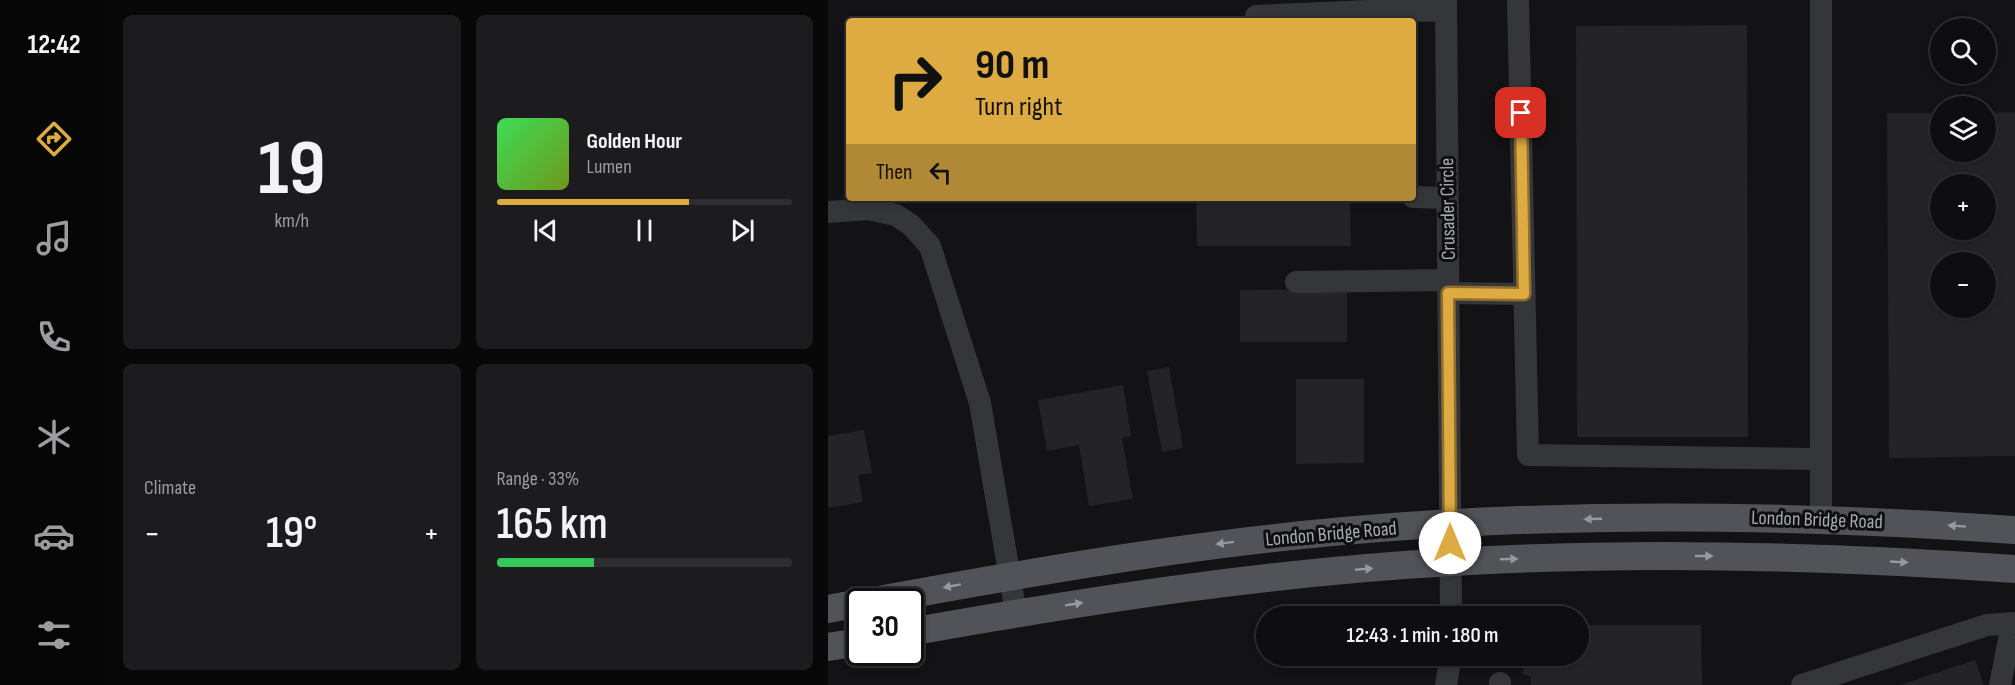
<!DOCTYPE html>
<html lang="en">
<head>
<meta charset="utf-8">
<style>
	body { margin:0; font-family:"Sofia Sans Condensed",sans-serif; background:#1c1c1e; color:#f1f3f6; height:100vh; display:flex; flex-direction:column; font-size:22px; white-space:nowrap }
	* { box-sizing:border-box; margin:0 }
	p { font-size:20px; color:#9b9c9f }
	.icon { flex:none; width:33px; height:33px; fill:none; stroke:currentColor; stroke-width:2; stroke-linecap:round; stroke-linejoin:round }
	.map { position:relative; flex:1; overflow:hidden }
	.panel { display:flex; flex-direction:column; gap:15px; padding:15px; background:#080809; width:720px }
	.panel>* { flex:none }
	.banner { position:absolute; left:18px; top:18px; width:570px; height:183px; border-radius:6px; box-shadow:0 3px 9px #0003,0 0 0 2px #2e2e30; background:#deab43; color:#111; overflow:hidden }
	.tools { position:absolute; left:1102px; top:18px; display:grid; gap:12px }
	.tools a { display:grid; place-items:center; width:66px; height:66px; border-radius:50%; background:#0e0e10; box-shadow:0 3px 9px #0003,0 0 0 2px #2e2e30; font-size:30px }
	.speed { position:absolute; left:18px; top:588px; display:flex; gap:12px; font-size:30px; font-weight:700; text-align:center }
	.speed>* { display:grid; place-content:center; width:78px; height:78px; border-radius:50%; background:#0e0e10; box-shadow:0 3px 9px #0003,0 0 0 2px #2e2e30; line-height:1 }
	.speed .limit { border:3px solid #111; border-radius:9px; background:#fff; color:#111 }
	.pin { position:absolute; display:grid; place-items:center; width:51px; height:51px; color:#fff; margin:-26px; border-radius:12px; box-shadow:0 3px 9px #0006 }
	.me { position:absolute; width:66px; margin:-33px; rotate:0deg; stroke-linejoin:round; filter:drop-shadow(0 0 4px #0008) }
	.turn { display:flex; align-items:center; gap:21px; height:126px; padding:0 30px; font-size:27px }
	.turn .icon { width:78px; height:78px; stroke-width:2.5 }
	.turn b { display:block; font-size:42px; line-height:51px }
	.then { display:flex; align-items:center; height:57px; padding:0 30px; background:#0003; gap:12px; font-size:22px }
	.big { font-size:45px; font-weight:600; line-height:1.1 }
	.panel .tile { flex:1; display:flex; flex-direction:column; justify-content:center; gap:9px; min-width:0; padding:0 21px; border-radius:9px; background:#1c1c1e }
	.panel .dial { align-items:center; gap:0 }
	.dial b { font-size:78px; line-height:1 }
	.song { display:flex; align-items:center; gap:18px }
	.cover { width:72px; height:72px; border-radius:9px; background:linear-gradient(135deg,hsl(130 70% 55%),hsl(80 70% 35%)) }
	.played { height:6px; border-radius:3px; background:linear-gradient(90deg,#deab43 65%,#2e2e30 65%) }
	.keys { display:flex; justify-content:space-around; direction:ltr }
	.heat { display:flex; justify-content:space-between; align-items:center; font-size:33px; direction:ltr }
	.charge { height:9px; border-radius:4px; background:linear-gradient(90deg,#34c759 33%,#2e2e30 0) }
	.panel .tiles { flex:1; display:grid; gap:15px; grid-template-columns:repeat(2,1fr) }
	.trip { position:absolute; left:428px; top:606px; width:333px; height:60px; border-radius:30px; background:#0e0e10; box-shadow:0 3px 9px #0003,0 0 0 2px #2e2e30; font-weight:600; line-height:60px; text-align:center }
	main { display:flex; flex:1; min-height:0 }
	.tabs { display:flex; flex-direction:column; width:108px; justify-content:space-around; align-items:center; background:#060606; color:#9b9c9f }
	.tabs .icon { width:42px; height:42px }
	.tabs .on { color:#deab43 }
	.tabs b { font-size:27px; color:#f1f3f6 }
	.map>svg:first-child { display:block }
</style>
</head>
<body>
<main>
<nav class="tabs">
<b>12:42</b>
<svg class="icon on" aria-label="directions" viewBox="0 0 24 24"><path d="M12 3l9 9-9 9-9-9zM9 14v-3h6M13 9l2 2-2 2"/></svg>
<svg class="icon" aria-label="music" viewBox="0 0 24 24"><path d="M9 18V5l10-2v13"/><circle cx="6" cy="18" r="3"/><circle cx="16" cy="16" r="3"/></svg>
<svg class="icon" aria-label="phone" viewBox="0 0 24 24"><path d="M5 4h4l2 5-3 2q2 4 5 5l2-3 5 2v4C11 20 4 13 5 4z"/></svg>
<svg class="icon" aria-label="climate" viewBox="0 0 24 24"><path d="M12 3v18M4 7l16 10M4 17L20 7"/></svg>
<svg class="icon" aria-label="car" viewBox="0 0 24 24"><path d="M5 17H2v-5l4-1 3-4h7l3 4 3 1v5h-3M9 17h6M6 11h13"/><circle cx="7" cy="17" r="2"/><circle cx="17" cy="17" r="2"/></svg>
<svg class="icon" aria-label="filters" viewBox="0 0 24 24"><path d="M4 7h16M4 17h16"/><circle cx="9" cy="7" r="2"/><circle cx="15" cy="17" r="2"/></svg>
</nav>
<section class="panel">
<div class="tiles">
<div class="tile dial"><b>19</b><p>km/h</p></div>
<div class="tile">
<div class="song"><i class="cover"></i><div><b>Golden Hour</b><p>Lumen</p></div></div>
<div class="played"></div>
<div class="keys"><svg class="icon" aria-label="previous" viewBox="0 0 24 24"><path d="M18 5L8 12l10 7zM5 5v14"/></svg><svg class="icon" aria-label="pause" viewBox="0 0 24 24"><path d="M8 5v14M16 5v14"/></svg><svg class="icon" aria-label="next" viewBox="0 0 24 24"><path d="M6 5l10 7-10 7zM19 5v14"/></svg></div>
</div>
<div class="tile"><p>Climate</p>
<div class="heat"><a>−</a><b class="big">19°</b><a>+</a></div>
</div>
<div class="tile"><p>Range · 33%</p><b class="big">165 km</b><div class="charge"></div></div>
</div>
</section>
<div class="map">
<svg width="1187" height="685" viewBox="0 0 1187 685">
	<rect width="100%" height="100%" fill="#131315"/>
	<path fill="#242426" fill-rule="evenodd" d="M 919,25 L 920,437 L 749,437 L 748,26 Z
		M 1187,112 L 1187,456 L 1061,458 L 1059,113 L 1113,113 L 1113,152 L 1158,152 L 1158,113 ZM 1113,184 L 1158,184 L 1158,230 L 1113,230 ZM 1113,262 L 1158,262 L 1158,308 L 1113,308 Z
		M 368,198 L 394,198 L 394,203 L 522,203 L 523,246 L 369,246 Z
		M 519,289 L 519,342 L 412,342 L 412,290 Z
		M 341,367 L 355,448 L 334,452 L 319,371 Z
		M 468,379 L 536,379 L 536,463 L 468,464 Z
		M 295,385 L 303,436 L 294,438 L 305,499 L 261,506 L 251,445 L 219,451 L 210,400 Z
		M 36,430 L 44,473 L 30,475 L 35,502 L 0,508 L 0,436 Z
		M 750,625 L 873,625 L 874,685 L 703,685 L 703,677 L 694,673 L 703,656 L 750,656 Z
		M 1147,660 L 1156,685 L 1072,685 Z"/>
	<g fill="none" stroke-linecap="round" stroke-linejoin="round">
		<path stroke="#353639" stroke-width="22" d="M 618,0 L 623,616
			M 690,0 L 700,455 L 993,459 L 993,0
			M 428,21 L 428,16 L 563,10
			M 562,21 L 563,10 L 618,11
			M 585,197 L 619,198
			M 0,212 L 40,209 L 68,215 L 83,225 L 102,246 L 152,403 L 188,613
			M 468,282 L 620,280
			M 620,293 L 696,294
			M 993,459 L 993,519
			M 618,685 L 623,656
			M 672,685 L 672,683
			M 974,685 L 1159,625 L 1187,623
			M 1172,685 L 1184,625"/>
		<path stroke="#515358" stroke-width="28" d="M 40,602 C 219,569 398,538 579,526 C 782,512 984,516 1187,530
			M 0,609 L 32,603
			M 82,632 C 262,600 442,572 624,562 C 811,551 1000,556 1187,569
			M 0,647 L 32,642"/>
	</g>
	<defs><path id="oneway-solid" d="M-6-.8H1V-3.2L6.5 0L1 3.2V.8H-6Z" transform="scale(1.5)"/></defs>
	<g fill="#9699a2">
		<use href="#oneway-solid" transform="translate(765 519) rotate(178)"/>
		<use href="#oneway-solid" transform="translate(1129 526) rotate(-176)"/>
		<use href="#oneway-solid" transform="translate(397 543) rotate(173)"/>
		<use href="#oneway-solid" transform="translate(876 556)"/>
		<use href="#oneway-solid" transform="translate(681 559) rotate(-2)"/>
		<use href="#oneway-solid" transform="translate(1071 562) rotate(3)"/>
		<use href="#oneway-solid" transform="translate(536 569) rotate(-5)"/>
		<use href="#oneway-solid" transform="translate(124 586) rotate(170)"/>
		<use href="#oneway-solid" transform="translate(246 604) rotate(-9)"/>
	</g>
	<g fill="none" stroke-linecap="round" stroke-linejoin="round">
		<g stroke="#906f2c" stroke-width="15">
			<path id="route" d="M 622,543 L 620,293 L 696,294 L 693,113"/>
		</g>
		<use href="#route" stroke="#deab43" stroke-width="10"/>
	</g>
	<g text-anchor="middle" stroke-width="6" stroke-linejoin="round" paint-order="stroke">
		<g font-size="20" fill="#a7aab4" stroke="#0f0e10">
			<text transform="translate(619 209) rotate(-91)" y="7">Crusader Circle</text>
			<text transform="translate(989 519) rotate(2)" y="7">London Bridge Road</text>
			<text transform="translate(503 533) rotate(-5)" y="7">London Bridge Road</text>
		</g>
	</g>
</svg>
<div class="tools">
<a><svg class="icon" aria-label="search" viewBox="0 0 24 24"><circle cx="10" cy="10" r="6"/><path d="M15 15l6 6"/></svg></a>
<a><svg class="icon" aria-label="layers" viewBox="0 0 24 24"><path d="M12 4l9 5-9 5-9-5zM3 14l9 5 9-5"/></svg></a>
<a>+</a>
<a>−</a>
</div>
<div class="speed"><div class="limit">30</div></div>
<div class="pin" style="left:693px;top:113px;background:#d93025"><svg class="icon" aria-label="arrive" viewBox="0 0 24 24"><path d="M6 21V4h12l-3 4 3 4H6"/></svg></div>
<svg class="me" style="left:622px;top:543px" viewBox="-20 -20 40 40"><circle r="19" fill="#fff"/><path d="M0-13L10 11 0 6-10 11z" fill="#deab43"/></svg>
<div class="trip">12:43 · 1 min · 180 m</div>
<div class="banner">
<div class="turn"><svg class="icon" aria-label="right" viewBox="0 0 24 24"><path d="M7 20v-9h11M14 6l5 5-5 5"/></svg><div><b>90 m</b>Turn right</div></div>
<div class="then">Then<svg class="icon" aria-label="left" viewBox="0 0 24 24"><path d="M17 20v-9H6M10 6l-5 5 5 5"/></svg></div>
</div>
</div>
</main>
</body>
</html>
